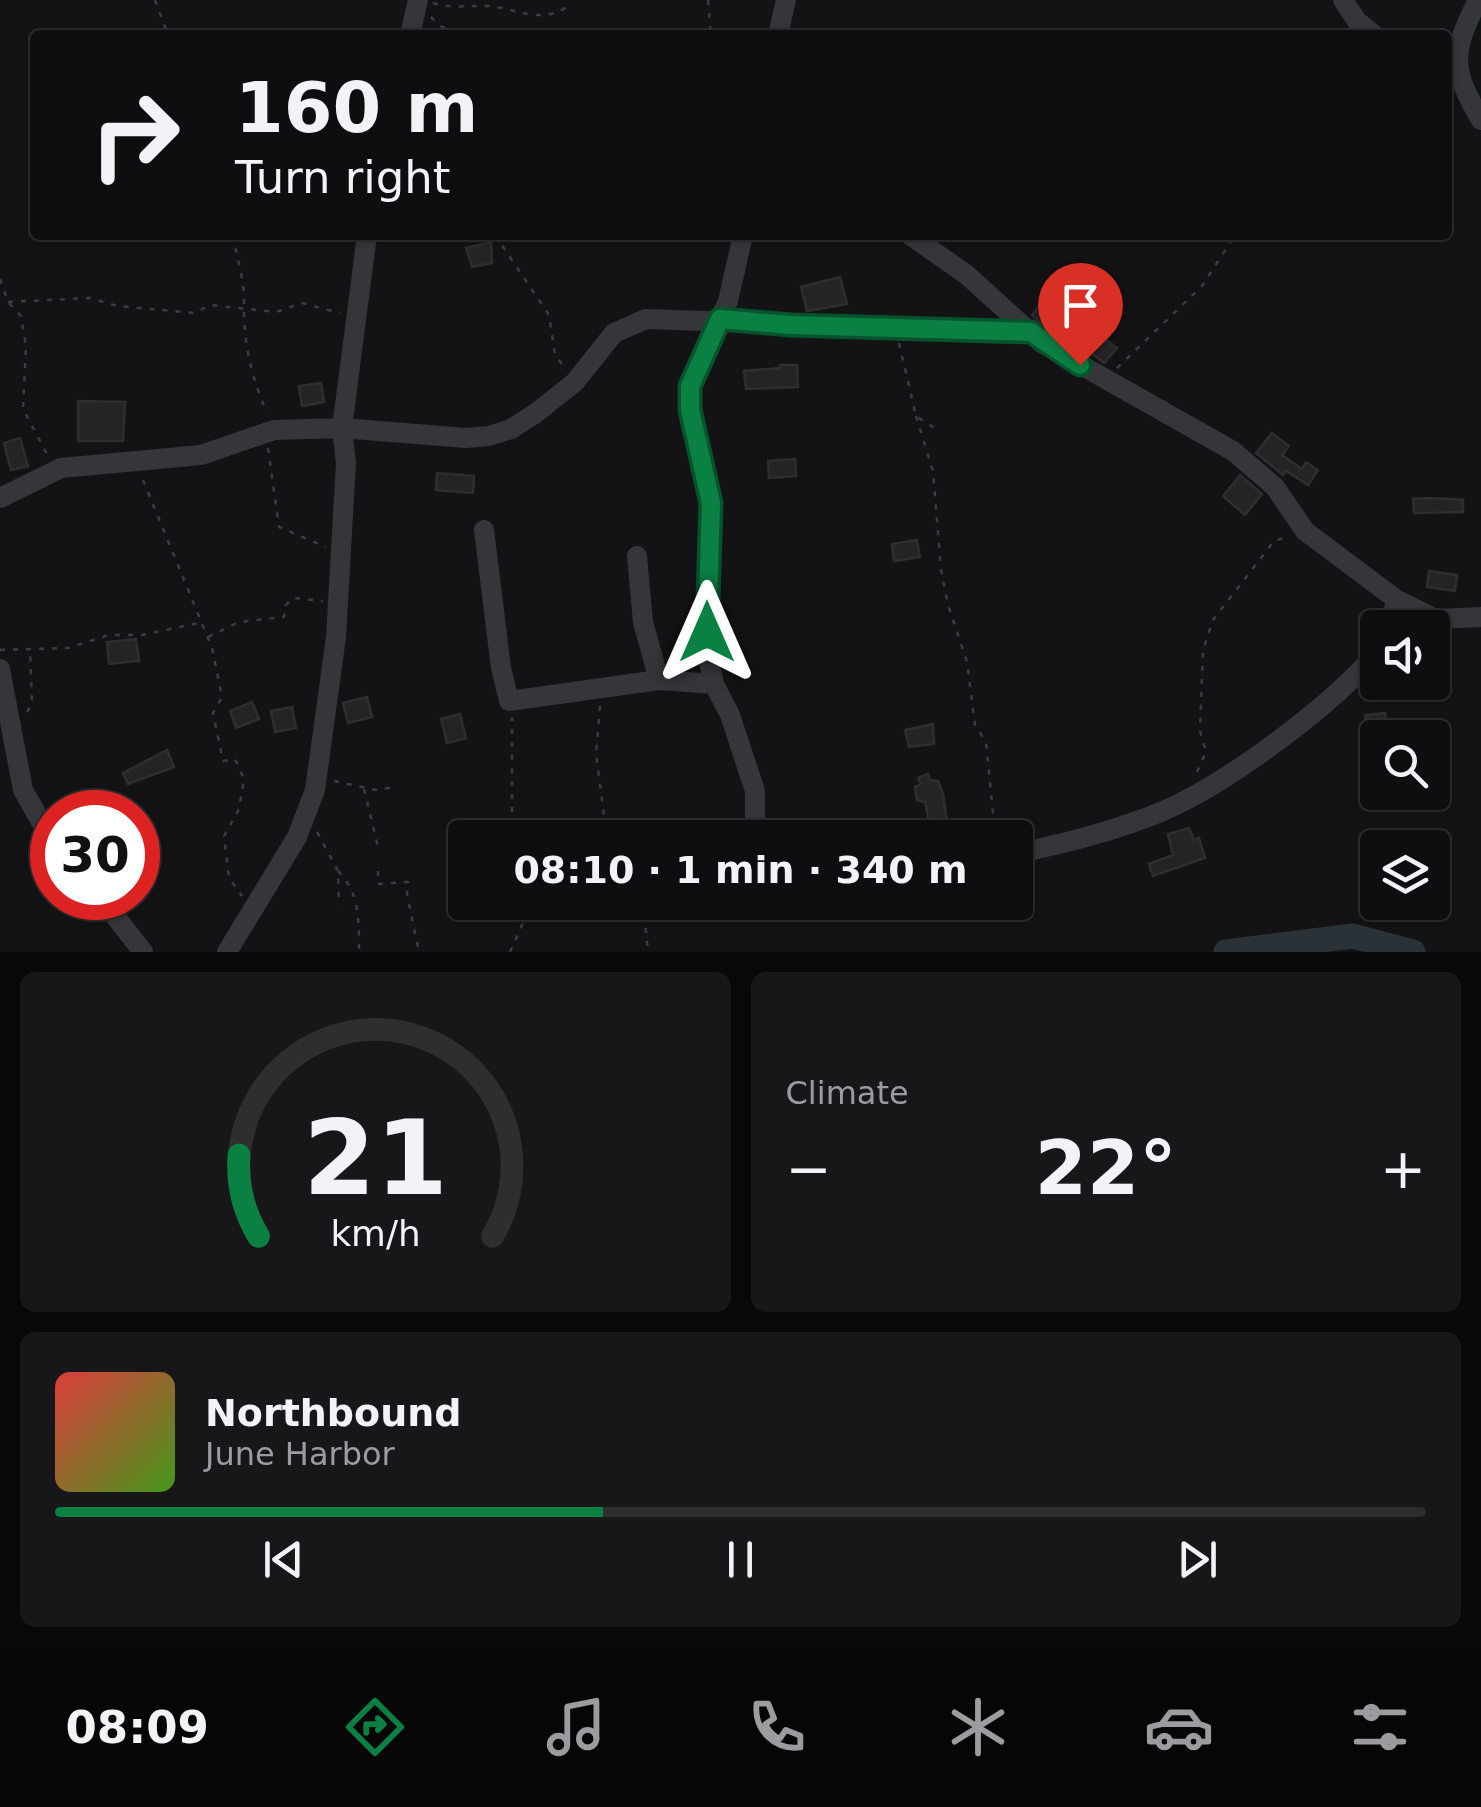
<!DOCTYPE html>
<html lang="en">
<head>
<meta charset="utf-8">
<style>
	body { margin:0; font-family:"DejaVu Sans",sans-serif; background:#171719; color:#f1f3f6; height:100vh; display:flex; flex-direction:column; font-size:38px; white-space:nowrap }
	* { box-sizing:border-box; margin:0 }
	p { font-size:32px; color:#9b9c9f }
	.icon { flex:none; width:55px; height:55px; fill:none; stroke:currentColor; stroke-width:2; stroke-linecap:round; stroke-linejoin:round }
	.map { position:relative; height:952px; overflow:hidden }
	.side { display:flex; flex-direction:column; gap:20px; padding:20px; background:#080809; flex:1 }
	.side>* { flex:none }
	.top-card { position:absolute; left:30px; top:30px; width:1422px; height:210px; border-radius:10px; box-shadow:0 2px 8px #0004,0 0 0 2px #2e2e30; background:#0e0e10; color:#f1f3f6; overflow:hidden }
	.tools { position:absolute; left:1360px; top:610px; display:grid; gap:20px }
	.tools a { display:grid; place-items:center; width:90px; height:90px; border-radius:10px; background:#0e0e10; box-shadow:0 2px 8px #0004,0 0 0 2px #2e2e30; font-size:50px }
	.speed { position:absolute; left:30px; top:790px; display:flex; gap:20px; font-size:50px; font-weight:700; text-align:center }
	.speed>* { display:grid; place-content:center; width:130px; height:130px; border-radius:50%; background:#0e0e10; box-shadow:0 2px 8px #0004,0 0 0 2px #2e2e30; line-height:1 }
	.speed .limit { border:15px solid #d22; background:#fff; color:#111 }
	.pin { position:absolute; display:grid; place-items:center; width:85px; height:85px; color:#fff; margin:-102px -42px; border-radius:50% 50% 50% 0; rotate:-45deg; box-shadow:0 0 10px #0007 }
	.pin .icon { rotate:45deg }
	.me { position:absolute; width:110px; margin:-55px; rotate:0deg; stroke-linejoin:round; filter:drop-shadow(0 0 8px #0008) }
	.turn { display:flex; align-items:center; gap:35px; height:210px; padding:0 40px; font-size:45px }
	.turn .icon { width:130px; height:130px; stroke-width:2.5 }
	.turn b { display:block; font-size:70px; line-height:85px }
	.big { font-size:75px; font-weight:600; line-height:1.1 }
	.side .widget { flex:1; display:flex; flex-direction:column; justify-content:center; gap:15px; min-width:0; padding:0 35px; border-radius:15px; background:#171719 }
	.side .dial { align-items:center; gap:0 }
	.dial svg { height:260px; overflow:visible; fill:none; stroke:#2e2e30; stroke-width:7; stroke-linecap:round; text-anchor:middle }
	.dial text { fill:#f1f3f6; stroke:none }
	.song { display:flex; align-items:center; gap:30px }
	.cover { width:120px; height:120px; border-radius:15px; background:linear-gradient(135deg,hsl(0 70% 55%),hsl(100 70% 35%)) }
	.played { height:10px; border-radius:5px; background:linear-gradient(90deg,#0b8043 40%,#2e2e30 40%) }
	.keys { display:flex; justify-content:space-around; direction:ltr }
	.heat { display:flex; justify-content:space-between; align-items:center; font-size:55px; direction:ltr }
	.side .tiles { flex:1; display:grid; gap:20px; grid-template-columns:1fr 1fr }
	.widget:last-child { grid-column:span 2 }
	.trip { position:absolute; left:448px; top:820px; width:585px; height:100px; border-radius:10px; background:#0e0e10; box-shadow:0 2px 8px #0004,0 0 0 2px #2e2e30; font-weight:600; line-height:100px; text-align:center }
	.dock { display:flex; height:160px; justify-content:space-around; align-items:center; background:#060606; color:#9b9c9f }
	.dock .icon { width:70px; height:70px }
	.dock .active { color:#0b8043 }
	.dock b { font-size:45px; color:#f1f3f6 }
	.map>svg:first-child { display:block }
</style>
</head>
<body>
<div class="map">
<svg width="1481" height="952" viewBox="0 0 1481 952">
	<rect width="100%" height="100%" fill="#131315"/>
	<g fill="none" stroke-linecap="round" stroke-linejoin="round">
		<path stroke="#2b3237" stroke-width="25" d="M 1226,952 L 1353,936 L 1413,952"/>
	</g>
	<path fill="#242426" stroke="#2e2e31" stroke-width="2.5" d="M 491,242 L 492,263 L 472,267 L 466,248 Z
		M 840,277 L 847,304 L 807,311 L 801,287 Z
		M 1046,297 L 1117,348 L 1104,363 L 1070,337 L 1067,341 L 1050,332 L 1032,315 Z
		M 780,365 L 797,365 L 798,387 L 746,389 L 744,371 L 780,368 Z
		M 321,383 L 324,402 L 302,406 L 299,386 Z
		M 78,401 L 125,402 L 123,441 L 78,441 Z
		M 1272,433 L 1289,446 L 1282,455 L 1302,469 L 1306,462 L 1318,470 L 1308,485 L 1286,471 L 1283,475 L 1256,453 Z
		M 20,438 L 28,466 L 11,470 L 4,443 Z
		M 795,459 L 796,476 L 769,478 L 768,461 Z
		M 437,473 L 474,476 L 473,493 L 436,490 Z
		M 1240,475 L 1262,494 L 1245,515 L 1223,496 Z
		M 1430,498 L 1463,500 L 1463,512 L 1414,513 L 1413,499 Z
		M 917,540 L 920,557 L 894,561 L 892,544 Z
		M 1429,571 L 1457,575 L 1455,591 L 1427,587 Z
		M 136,639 L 139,661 L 109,664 L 107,642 Z
		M 367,697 L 372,717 L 348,723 L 343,703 Z
		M 252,702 L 259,719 L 236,728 L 230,711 Z
		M 292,707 L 296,728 L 275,732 L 271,711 Z
		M 1385,713 L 1387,728 L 1419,721 L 1422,734 L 1378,738 L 1378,764 L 1369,765 L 1365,715 Z
		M 460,714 L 466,738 L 447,743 L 441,719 Z
		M 933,724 L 934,744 L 909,747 L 905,730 Z
		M 167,750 L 174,767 L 128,784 L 123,773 Z
		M 928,774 L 930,780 L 938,781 L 943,794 L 949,838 L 932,838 L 925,802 L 917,800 L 915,787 L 921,784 L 918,778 Z
		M 1189,828 L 1194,840 L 1199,838 L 1205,858 L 1153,876 L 1149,864 L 1173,855 L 1168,834 Z"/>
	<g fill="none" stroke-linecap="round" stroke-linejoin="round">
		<path stroke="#3b3c40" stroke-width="2.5" stroke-dasharray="5 8" stroke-linecap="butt" d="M 155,0 L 168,35
			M 708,0 L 711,35
			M 433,3 C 452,9 469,5 488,6 C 514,8 540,24 565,8 L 566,0
			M 431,17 L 440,26 L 464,35
			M 233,235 C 236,255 244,278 244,298 C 243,340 250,374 267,413
			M 495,235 L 549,315 L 555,355 L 566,369
			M 0,279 L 8,302 L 21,316 L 26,346 L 23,409 L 47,454
			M 8,302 L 90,298 L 117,306 L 195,313 L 210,305 L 276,312 L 302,303 L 340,313
			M 899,343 L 916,416 L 936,429
			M 1117,368 L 1202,286 L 1235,235
			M 916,416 L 933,471 L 941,570 L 948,605 L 967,662 L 975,725 L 986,742 L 993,813 L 991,838
			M 268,448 L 279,527 L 326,547
			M 143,480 L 212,648 L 222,697 L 213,713 L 223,761 L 235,759 L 244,779 L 239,809 L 224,836 L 229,878 L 242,896
			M 208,637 L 239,622 L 284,617 L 286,605 L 293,598 L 323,601
			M 0,650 L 68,648 L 109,635 L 142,635 L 199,623
			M 600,706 L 596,754 L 607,838
			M 27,712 L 32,703 L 30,652
			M 1197,772 L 1206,752 L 1200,731 L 1203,650 L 1213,620 L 1274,541 L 1289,536
			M 334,781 L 376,790 L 394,787
			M 364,789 L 378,847
			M 317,832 L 338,871 L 339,905
			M 512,838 L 512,717
			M 338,871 C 360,893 359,921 359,952
			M 378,871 L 378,884 L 408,882 L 407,894 L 419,952
			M 643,902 L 648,952
			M 510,952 L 522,925 L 520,902"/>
		<path stroke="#353639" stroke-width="20" d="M 1343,0 L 1357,21 L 1374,35
			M 1478,0 C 1451,53 1451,69 1481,120
			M 410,35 L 418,0
			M 778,35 L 786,0
			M 743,235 L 728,301 L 690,386 L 690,410 L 711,503 L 708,657 L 714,684 L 730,715 L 755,791 L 755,838
			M 910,235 L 967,275 L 1042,343 L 1233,451 L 1275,487 L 1305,531 L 1397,600 L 1436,619 L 1481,617
			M 0,498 L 61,468 L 201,455 L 274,430 L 342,428 L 466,438 L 489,436 L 511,429 L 536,413 L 575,382 L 614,333 L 646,319 L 1031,332
			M 484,530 L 501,668 L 509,701 L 659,680 L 714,684
			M 637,556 L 643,622 L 659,680
			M 1388,628 L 1397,600
			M 0,669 L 23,790 L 52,841
			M 1015,854 C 1065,843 1116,831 1163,811 C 1228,783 1333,705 1378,651
			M 101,898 L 143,952
			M 227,952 L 297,837 L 315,790 L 336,637 L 346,463 L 342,428 L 367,235"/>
	</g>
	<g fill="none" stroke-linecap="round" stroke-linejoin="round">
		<g stroke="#07532c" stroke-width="25">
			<path id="route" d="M 707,632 L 711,503 L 690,410 L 690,386 L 720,319 L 791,325 L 1031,332 L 1080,365"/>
		</g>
		<use href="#route" stroke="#0b8043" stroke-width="18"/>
	</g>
</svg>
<div class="tools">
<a><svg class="icon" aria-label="sound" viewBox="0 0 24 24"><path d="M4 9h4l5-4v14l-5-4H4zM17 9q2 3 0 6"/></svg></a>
<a><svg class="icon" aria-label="search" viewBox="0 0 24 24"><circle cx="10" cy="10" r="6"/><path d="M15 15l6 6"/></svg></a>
<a><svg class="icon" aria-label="layers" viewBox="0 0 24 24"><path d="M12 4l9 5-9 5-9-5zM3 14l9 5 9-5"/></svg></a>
</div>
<div class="speed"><div class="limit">30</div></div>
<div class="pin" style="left:1080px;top:365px;background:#d93025"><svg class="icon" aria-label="arrive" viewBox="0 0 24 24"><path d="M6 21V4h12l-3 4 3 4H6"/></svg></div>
<svg class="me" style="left:707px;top:632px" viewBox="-20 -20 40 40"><path d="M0-17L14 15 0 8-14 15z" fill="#0b8043" stroke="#fff" stroke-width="4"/></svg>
<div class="trip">08:10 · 1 min · 340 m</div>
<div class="top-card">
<div class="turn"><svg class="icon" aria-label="right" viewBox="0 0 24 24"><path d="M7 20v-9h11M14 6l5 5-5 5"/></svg><div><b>160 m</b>Turn right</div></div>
</div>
</div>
<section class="side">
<div class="tiles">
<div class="widget dial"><svg viewBox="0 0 100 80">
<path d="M14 69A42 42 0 1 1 86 69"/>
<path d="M14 69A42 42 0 0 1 8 44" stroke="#0b8043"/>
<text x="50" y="56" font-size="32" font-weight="700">21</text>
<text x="50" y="72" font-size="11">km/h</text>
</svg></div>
<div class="widget"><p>Climate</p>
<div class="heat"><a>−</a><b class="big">22°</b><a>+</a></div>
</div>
<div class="widget">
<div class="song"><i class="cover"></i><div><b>Northbound</b><p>June Harbor</p></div></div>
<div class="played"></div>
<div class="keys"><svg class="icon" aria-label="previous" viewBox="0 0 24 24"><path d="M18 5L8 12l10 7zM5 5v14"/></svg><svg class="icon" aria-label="pause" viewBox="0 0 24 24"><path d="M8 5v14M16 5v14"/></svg><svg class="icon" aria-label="next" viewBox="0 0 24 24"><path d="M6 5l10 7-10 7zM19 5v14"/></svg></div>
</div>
</div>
</section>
<nav class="dock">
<b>08:09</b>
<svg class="icon active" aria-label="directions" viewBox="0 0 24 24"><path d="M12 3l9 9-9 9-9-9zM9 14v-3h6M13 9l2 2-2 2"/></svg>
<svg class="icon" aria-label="music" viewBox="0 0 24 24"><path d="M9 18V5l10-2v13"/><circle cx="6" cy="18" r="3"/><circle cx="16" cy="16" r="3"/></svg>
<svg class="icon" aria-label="phone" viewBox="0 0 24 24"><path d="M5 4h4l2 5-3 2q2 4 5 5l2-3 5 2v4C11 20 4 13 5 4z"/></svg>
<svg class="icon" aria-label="climate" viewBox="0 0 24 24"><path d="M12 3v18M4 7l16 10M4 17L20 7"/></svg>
<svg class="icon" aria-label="car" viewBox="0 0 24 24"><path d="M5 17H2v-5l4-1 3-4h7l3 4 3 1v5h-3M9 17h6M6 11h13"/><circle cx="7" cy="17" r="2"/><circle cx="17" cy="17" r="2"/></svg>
<svg class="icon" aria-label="filters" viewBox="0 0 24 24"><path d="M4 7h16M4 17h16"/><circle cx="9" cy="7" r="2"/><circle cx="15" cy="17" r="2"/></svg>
</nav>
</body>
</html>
